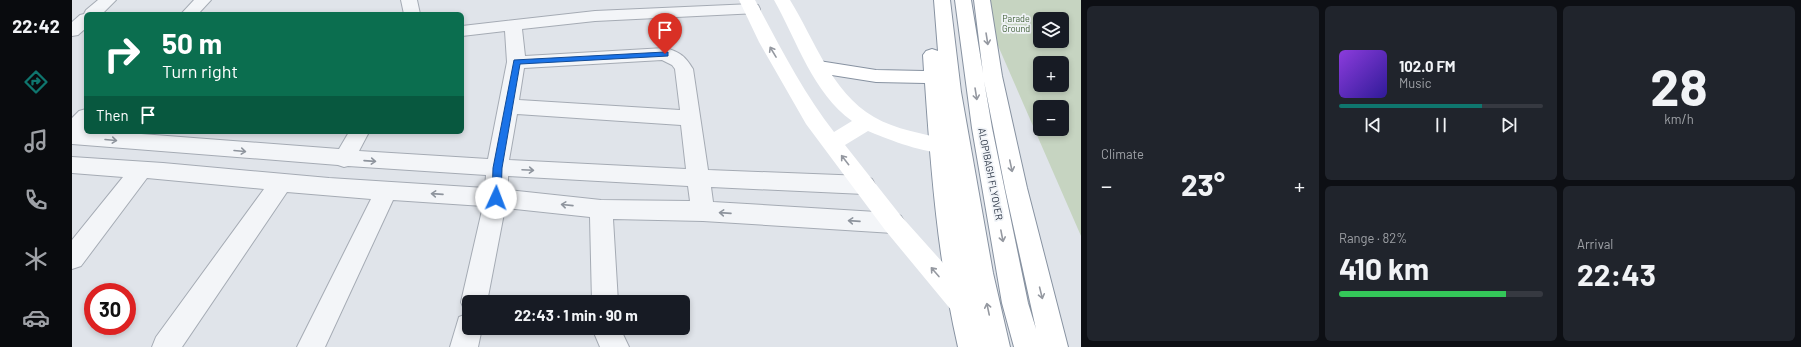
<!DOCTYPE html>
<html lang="en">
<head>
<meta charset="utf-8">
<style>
	body { margin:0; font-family:Barlow,sans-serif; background:#20242c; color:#f1f3f6; height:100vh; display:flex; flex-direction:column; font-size:15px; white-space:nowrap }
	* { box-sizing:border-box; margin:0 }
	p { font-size:13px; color:#9ea1a6 }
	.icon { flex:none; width:22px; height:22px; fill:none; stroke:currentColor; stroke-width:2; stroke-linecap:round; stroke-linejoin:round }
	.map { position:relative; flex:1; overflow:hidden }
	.details { display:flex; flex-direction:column; gap:6px; padding:6px; background:#0d0f14; width:720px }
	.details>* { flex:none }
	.guide { position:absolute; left:12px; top:12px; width:380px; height:122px; border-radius:6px; box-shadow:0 2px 6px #0003; background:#0b6e4f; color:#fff; overflow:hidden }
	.buttons { position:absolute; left:961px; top:12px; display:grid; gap:8px }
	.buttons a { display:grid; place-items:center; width:36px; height:36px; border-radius:6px; background:#171b24; box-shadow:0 2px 6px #0003; font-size:20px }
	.speed { position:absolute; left:12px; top:283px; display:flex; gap:8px; font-size:20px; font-weight:700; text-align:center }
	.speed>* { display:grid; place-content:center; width:52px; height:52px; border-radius:50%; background:#171b24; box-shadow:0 2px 6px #0003; line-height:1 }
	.speed .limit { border:6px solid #d22; background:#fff; color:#111 }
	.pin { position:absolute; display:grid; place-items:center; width:34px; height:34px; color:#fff; margin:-41px -17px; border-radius:50% 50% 50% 0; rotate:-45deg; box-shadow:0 0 4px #0007 }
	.pin .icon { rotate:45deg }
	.me { position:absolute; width:44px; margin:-22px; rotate:2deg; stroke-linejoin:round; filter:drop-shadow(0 0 3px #0008) }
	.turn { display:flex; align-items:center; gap:14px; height:84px; padding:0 12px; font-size:18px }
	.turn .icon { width:52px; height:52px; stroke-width:2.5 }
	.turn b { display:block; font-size:28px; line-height:34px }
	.then { display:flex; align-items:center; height:38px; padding:0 12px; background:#0003; gap:8px; font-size:15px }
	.big { font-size:30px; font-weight:700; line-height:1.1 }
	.details .tile { flex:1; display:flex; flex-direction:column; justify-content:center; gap:6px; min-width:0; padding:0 14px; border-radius:6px; background:#20242c }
	.details .dial { align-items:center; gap:0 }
	.dial b { font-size:52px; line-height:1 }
	.song { display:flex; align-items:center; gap:12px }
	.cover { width:48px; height:48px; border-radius:6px; background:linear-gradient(135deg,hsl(270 70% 55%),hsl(250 70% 35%)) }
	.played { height:4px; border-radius:2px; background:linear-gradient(90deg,#0f766e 70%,#363941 70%) }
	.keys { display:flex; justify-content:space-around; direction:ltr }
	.heat { display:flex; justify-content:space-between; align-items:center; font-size:22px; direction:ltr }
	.charge { height:6px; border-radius:3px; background:linear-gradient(90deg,#34c759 82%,#363941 0) }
	.details .tiles { flex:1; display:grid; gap:6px; grid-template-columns:repeat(3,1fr) }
	.tile:first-child { grid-row:span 2 }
	.trip { position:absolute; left:390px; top:295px; width:228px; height:40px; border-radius:6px; background:#171b24; box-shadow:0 2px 6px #0003; font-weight:700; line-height:40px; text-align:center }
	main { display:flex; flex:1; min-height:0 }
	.dock { display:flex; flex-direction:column; width:72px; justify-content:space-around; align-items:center; background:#090b0e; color:#9ea1a6 }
	.dock .icon { width:28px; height:28px }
	.dock .selected { color:#0f766e }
	.dock b { font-size:18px; color:#f1f3f6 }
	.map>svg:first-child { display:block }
</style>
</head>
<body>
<main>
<nav class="dock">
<b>22:42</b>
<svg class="icon selected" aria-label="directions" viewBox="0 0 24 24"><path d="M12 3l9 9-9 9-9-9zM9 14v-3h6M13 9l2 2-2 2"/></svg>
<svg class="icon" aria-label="music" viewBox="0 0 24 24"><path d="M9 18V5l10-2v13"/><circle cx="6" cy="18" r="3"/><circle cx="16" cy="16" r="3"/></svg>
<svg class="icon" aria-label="phone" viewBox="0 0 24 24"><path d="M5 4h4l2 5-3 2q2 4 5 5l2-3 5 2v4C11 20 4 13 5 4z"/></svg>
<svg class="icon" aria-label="climate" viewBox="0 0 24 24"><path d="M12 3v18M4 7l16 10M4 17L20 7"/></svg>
<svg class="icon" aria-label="car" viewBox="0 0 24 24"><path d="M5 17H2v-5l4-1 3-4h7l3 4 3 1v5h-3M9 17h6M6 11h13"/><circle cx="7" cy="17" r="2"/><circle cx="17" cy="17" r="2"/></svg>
</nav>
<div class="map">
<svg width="1009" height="347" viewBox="0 0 1009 347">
	<rect width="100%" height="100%" fill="#e0e4ea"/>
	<path fill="#c6d4c1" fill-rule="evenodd" d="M 908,0 L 1009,0 L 1009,236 L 907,2 ZM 968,19 L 990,19 L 990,41 L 968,41 ZM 968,63 L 990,63 L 990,85 L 968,85 ZM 968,107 L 990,107 L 990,129 L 968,129 Z"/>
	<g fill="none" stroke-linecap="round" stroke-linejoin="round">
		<g stroke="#a5abb4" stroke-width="2">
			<path id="street" d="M 26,0 L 44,0 L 30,14 L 14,14 L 14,28 L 6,35 L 0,36 L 0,22 L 8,15 L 12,14 L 14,10 Z
				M 122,0 L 139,0 L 126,14 L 109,14 Z
				M 329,0 L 345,0 L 348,14 L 332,14 Z
				M 680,4 L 686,5 L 688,9 L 686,13 L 523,21 L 450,29 L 453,56 L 593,48 C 608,52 613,56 621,69 L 636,170 L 792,176 L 800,179 L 803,185 L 800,191 L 792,194 L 639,187 L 641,202 L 821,213 L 829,216 L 833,223 L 829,230 L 821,233 L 631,221 L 541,219 L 546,302 L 520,302 L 518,217 L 433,208 L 415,302 L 397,302 L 397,312 L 393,311 L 389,302 L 411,206 L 321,200 L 253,347 L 225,347 L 299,199 L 215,192 L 110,347 L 80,347 L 84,337 L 192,189 L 75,178 L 9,266 L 0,269 L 0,240 L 51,177 L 0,173 L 0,157 L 91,163 L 257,178 L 413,188 L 414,175 L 276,166 L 272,167 L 266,165 L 0,144 L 0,118 L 7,111 L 14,109 L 14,132 L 43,132 L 267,149 L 277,132 L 297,132 L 287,151 L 416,159 L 435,62 L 433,31 L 390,36 L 390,26 L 523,11 ZM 590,60 L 600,65 L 603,69 L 608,110 L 447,100 L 452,68 ZM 445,114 L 609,125 L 614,169 L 437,160 ZM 436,176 L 616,186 L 618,201 L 529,200 L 436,190 Z
				M 397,313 L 397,328 L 410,328 L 406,347 L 378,347 L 387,317 Z
				M 520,328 L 548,328 L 557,347 L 528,347 Z"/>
		</g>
		<g stroke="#8792a1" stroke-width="2">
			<path id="highway" d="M 862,0 L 878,0 L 889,92 L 921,273 L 938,347 L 886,347 C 866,260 859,172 853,83 L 804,82 L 747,73 L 740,71 L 738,67 L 740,63 L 747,61 L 804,70 L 852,71 L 851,55 L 854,51 L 860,49 L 866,51 Z
				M 883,0 L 899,0 L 911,73 L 902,0 L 918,0 L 930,76 L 955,188 L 996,347 L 942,347 L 930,303 L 900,128 ZM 912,81 L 933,188 L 964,329 L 956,303 L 920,128 Z"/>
		</g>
		<use href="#street" fill="#f3f5f8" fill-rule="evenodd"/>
		<path fill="#fff" fill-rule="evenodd" d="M 667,0 L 683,0 C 707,45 731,92 762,132 L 780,121 C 741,93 725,41 702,0 L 718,0 C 743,40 759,92 802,117 C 824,130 851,133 874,140 L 878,146 L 874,152 C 859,156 812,138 796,131 L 773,145 L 829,216 L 898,293 L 902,302 L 898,311 L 889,314 L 880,311 L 813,230 L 734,124 L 687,42 Z"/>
		<use href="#highway" fill="#fff" fill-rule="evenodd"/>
	</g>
	<defs><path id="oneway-shaft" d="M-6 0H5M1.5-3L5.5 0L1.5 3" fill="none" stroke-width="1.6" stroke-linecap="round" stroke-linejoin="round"/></defs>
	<g stroke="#9498a0">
		<use href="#oneway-shaft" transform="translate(915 39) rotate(81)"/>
		<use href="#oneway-shaft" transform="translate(701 52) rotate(-121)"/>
		<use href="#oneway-shaft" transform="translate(904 94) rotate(81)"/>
		<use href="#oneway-shaft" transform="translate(773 160) rotate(-128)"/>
		<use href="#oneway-shaft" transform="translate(939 166) rotate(78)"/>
		<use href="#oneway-shaft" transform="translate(930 236) rotate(79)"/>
		<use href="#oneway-shaft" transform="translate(863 272) rotate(-131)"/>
		<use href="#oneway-shaft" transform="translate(969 293) rotate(76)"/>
		<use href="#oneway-shaft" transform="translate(916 309) rotate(-102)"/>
	</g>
	<g stroke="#8e949d">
		<use href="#oneway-shaft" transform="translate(39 140) rotate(5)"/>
		<use href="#oneway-shaft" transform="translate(168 151) rotate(5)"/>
		<use href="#oneway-shaft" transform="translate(298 161) rotate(4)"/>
		<use href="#oneway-shaft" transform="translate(456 170) rotate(3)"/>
		<use href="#oneway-shaft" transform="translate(365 194) rotate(-176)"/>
		<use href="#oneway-shaft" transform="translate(495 205) rotate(-174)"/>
		<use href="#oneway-shaft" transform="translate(653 213) rotate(-176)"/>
		<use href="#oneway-shaft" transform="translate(782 221) rotate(-176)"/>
	</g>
	<path fill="#1a73e8" stroke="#114b97" d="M 593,52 L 596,52 L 596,56 L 448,64 L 430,168 L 429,198 L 424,202 L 421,201 L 420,198 L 421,168 L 442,60 Z"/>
	<g text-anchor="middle" stroke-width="3.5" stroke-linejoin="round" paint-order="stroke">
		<g font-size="9" fill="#3e5e35" stroke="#f0f3f7">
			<text x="944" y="22">Parade<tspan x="944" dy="10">Ground</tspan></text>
		</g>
		<g font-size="10" fill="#283242" stroke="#f0f3f7">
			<text transform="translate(919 174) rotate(79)" y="4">ALOPIBAGH FLYOVER</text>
		</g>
	</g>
</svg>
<div class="buttons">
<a><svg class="icon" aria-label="layers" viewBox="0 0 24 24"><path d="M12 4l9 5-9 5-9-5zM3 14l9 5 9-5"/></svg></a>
<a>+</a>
<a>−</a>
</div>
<div class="speed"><div class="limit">30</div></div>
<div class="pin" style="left:593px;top:54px;background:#d93025"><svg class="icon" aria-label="arrive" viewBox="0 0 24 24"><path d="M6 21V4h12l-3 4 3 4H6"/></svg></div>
<svg class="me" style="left:424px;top:198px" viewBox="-20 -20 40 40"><circle r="19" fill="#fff"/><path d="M0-13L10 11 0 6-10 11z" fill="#1a73e8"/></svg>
<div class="trip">22:43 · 1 min · 90 m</div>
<div class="guide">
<div class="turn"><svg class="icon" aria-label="right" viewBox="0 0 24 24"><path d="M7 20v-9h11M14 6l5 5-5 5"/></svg><div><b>50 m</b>Turn right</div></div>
<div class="then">Then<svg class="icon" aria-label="arrive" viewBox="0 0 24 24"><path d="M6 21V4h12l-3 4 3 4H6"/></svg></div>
</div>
</div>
<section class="details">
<div class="tiles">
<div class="tile"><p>Climate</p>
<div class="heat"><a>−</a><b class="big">23°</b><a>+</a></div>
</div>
<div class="tile">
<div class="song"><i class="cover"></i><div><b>102.0 FM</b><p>Music</p></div></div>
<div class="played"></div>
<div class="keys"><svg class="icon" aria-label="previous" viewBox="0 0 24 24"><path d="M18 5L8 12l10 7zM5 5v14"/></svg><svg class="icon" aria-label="pause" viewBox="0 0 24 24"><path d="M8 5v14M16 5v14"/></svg><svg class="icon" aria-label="next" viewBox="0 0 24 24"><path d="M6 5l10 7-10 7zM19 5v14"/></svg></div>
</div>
<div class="tile dial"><b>28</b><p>km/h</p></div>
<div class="tile"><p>Range · 82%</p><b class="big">410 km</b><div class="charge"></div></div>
<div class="tile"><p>Arrival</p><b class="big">22:43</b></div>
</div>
</section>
</main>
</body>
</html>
